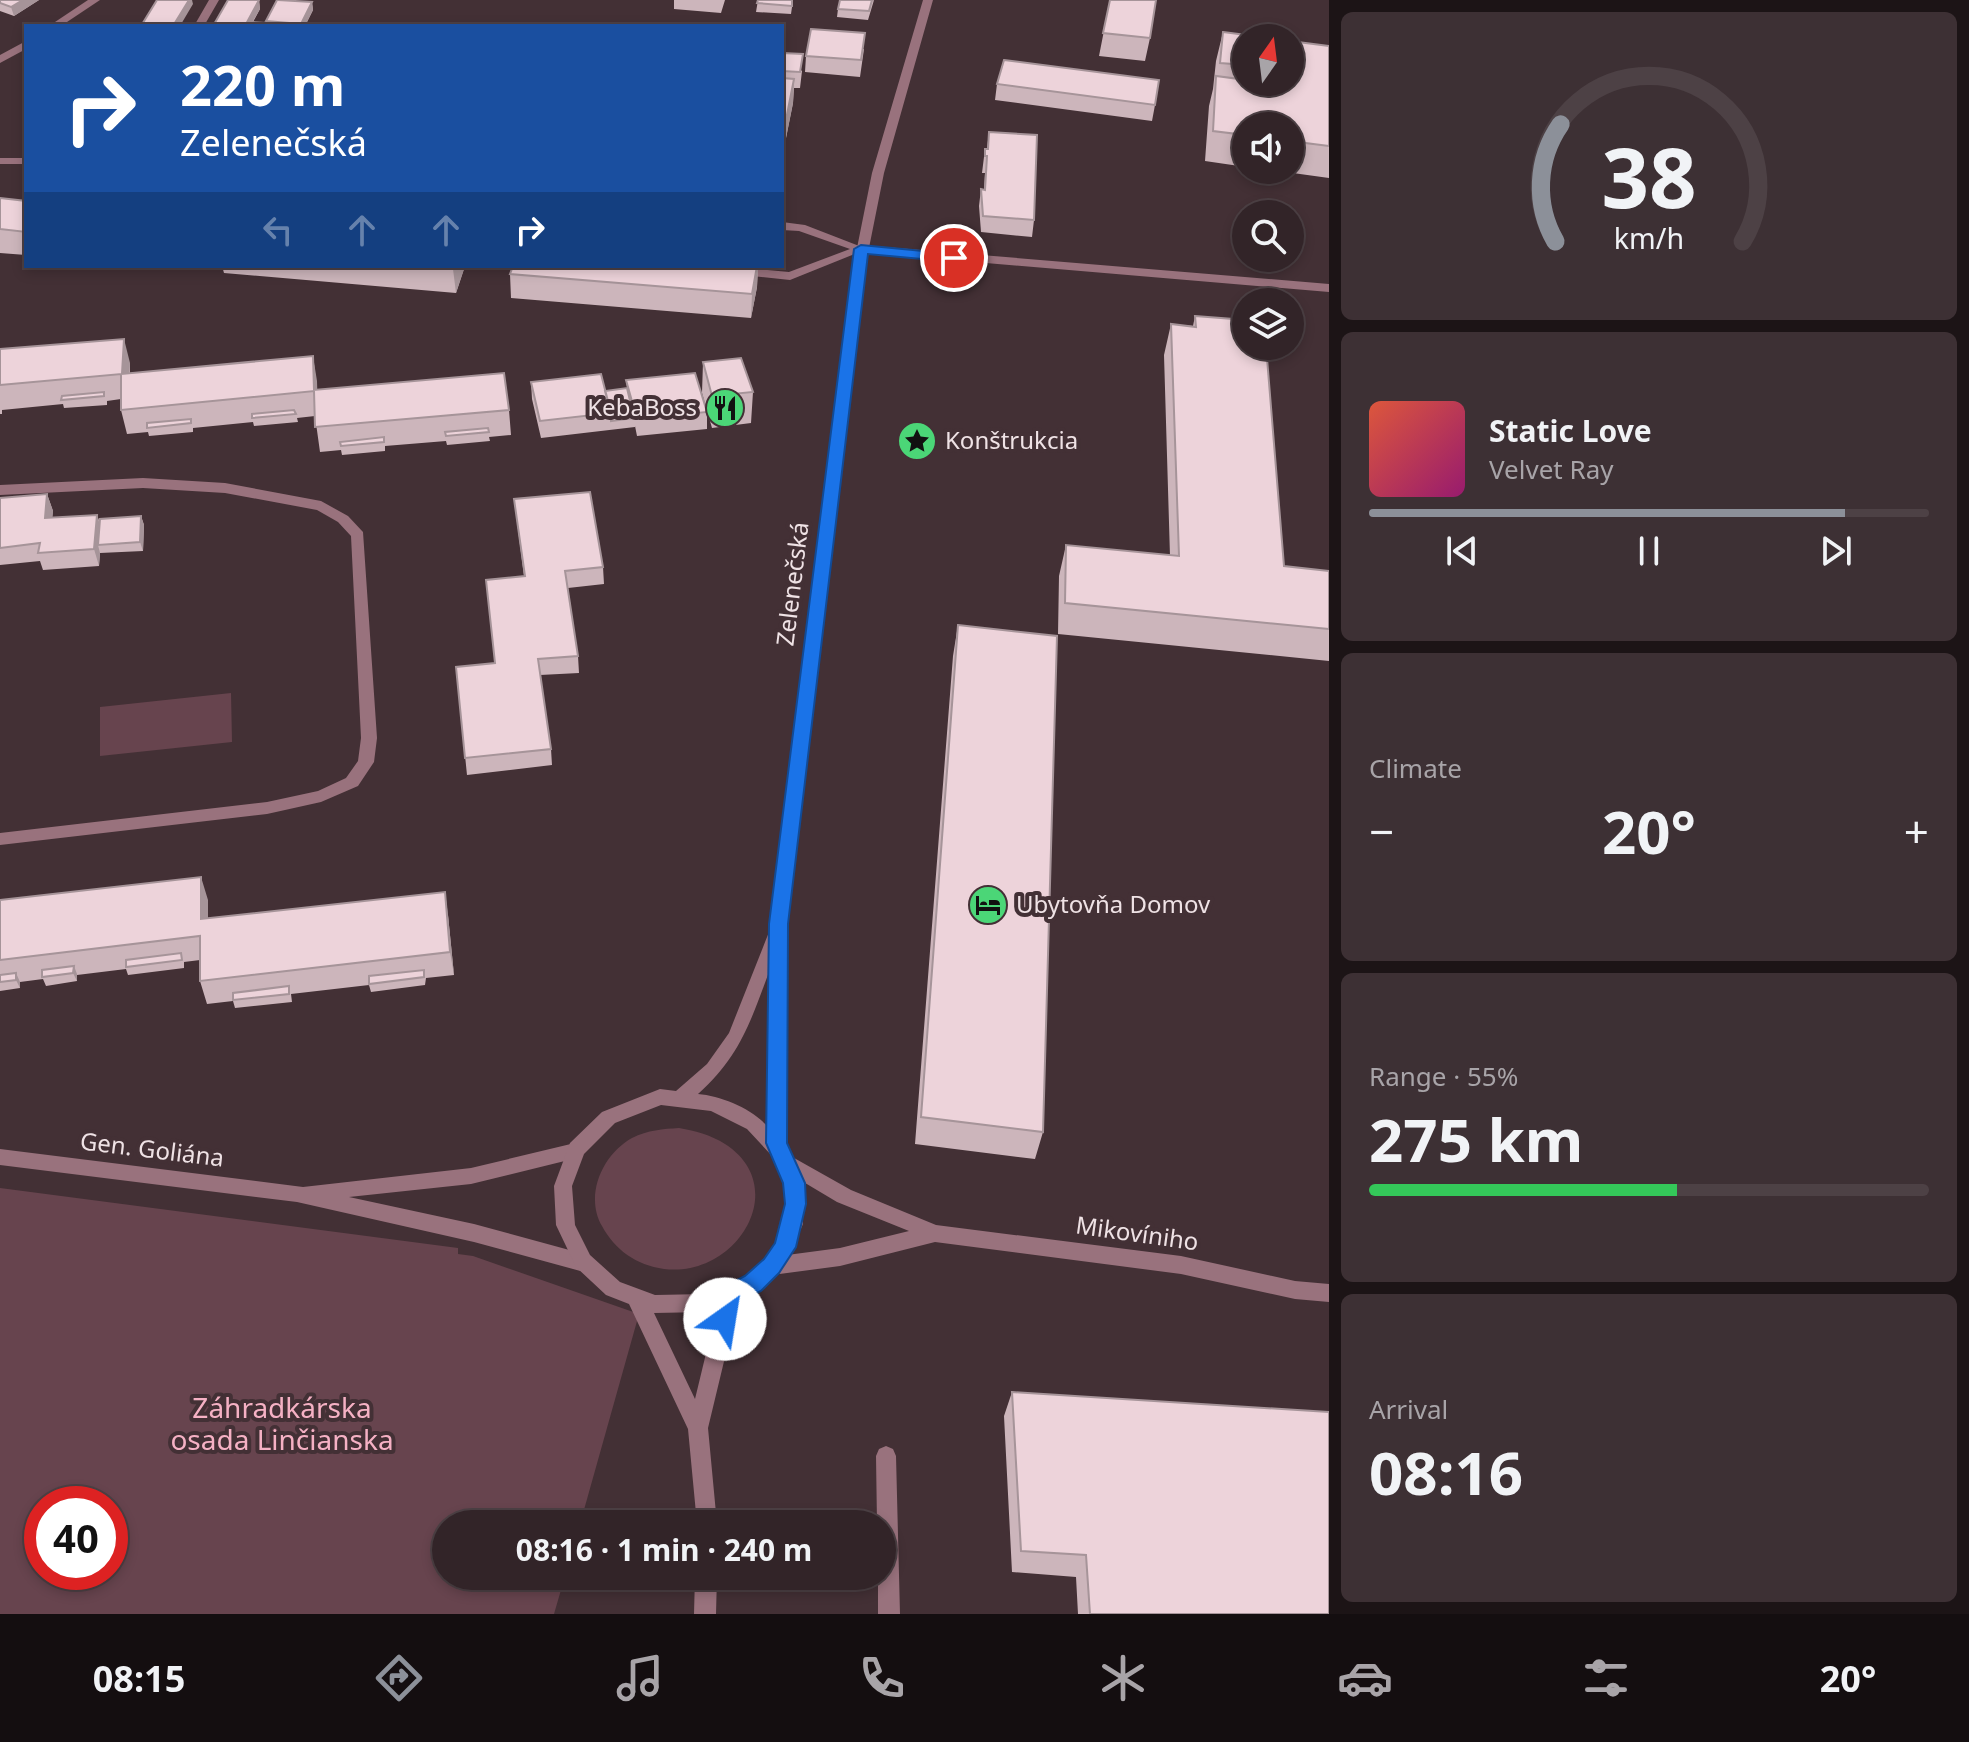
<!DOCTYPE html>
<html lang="en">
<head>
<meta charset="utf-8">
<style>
	body { margin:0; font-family:"Noto Sans",sans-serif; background:#3d3034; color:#f1f3f6; height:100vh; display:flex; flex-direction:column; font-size:30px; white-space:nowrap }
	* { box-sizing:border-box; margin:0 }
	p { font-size:26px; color:#a8a4a8 }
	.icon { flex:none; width:44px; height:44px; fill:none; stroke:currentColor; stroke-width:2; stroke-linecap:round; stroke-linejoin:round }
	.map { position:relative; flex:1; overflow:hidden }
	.sheet { display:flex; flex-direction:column; gap:12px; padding:12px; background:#1c1416; width:640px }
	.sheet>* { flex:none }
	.banner { position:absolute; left:24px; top:24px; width:760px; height:244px; border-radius:0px; box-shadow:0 4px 12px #0003,0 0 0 2px #4d4145; background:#1a4fa0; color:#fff; overflow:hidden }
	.needle { width:52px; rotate:14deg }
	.controls { position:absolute; left:1232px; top:24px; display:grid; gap:16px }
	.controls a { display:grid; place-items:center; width:72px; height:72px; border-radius:50%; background:#322428; box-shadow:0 4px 12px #0003,0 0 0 2px #4d4145; font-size:40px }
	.speed { position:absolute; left:24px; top:1486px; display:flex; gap:16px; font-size:40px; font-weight:700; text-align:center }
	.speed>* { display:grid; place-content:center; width:104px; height:104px; border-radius:50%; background:#322428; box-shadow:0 4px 12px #0003,0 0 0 2px #4d4145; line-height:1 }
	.speed .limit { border:12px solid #d22; background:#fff; color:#111 }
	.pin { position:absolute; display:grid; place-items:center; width:68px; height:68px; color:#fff; margin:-34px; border:4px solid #fff; border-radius:50%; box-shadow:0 2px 8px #0007 }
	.me { position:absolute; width:88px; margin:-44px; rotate:32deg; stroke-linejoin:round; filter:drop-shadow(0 0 6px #0008) }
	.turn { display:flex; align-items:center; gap:28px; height:168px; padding:0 24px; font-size:36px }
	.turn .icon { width:104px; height:104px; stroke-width:2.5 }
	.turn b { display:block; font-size:56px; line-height:68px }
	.lanes { display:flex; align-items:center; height:76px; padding:0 24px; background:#0003; justify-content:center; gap:40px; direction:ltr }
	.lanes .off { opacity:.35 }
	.big { font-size:60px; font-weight:700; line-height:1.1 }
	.sheet .widget { flex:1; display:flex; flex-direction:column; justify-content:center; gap:12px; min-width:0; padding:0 28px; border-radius:12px; background:#3d3034 }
	.sheet .dial { align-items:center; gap:0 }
	.dial svg { height:208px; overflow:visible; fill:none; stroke:#4d4145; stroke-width:7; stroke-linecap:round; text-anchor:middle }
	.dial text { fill:#f1f3f6; stroke:none }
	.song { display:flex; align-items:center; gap:24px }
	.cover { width:96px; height:96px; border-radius:12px; background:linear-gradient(135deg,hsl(10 70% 55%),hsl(320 70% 35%)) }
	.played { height:8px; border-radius:4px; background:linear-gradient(90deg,#8c9099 85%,#4d4145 85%) }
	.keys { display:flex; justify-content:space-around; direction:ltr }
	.heat { display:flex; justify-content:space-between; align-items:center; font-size:44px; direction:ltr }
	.charge { height:12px; border-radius:6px; background:linear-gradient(90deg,#34c759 55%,#4d4145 0) }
	.trip { position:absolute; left:432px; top:1510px; width:464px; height:80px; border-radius:40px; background:#322428; box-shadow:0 4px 12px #0003,0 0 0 2px #4d4145; font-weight:700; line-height:80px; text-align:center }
	.tab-bar { display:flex; height:128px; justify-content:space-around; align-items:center; background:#140e10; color:#a8a4a8 }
	.tab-bar .icon { width:56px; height:56px }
	.tab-bar .selected { color:#8c9099 }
	.tab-bar b { font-size:36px; color:#f1f3f6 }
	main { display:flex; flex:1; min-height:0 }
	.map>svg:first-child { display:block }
</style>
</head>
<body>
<main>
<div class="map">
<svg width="1329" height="1614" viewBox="0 0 1329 1614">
	<rect width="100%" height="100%" fill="#433035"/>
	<path fill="#67444e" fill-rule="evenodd" d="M 231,693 L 232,742 L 100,756 L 100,707 Z
		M 679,1128 C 696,1131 711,1135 725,1144 C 792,1187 737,1278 664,1269 C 636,1265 615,1250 602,1226 C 584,1195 603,1154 632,1138 C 648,1130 663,1129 679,1128 Z
		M 0,1188 L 458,1248 L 458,1254 L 473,1256 L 639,1314 L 580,1524 L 446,1524 L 446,1576 L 565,1576 L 554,1614 L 0,1614 ZM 42,1504 L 110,1504 L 110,1572 L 42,1572 Z"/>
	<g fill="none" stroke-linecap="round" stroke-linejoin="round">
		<path fill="#99727d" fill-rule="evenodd" d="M 209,0 L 219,0 L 204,26 L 194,26 Z
			M 0,158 L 26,158 L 26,164 L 0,164 Z
			M 782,222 L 805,225 L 867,249 L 790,280 L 732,274 L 732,268 L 736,267 L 789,272 L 850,249 L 799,231 L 782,230 Z
			M 886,1446 L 893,1449 L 896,1456 L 900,1614 L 878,1614 L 878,1576 L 882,1576 L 882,1524 L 877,1524 L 876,1456 L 879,1449 Z"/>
		<path fill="#99727d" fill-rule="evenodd" d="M 88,0 L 100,0 L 61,26 L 49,26 Z
			M 26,41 L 26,49 L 0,63 L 0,55 Z
			M 861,245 L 1329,284 L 1329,292 L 857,252 L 855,249 Z
			M 143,478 L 225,483 L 321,501 L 348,516 L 363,532 L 377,738 L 374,762 L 358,786 L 321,802 L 267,814 L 0,845 L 0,833 L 267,802 L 318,791 L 346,778 L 358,761 L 361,738 L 351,536 L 338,522 L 317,510 L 225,493 L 143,488 L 0,495 L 0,485 Z
			M 575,1143 L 581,1145 L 584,1151 L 581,1157 L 471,1184 L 349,1197 L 474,1224 L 584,1254 L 591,1257 L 594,1263 L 591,1269 L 584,1272 L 474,1242 L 297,1202 L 0,1165 L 0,1149 L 303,1187 L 471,1168 Z
			M 787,1154 L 851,1190 L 936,1225 L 1181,1256 L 1295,1281 L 1329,1284 L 1329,1302 L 1295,1299 L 1181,1274 L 935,1242 L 840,1266 L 772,1275 L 765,1272 L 762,1266 L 765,1260 L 772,1257 L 840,1248 L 909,1231 L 837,1202 L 780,1168 L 778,1162 L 780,1156 Z"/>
		<path fill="#99727d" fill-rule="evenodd" d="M 923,0 L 933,0 L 884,173 L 863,278 L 786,924 L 785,1144 L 803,1188 L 803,1224 L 786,1264 L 757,1292 L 739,1299 L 708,1428 L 717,1524 L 697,1524 L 688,1429 L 629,1304 L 606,1295 L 576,1267 L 556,1225 L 554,1186 L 570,1143 L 602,1112 L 660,1089 L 676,1091 L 707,1064 L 729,1033 L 769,932 L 851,278 L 872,173 ZM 769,972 L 767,1126 C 751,1108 721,1096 698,1094 C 740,1056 750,1023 769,972 ZM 661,1105 L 711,1111 L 747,1129 L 773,1157 L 785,1188 L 784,1224 L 772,1252 L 743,1280 L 706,1294 L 655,1295 L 620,1282 L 590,1255 L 575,1225 L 572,1186 L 584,1154 L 615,1123 ZM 717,1308 L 695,1399 L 654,1313 L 706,1312 Z
			M 695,1576 L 717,1576 L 716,1614 L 694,1614 Z"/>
	</g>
	<path fill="#ccb5bb" d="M 0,0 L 39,0 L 14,16 L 0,11 Z
		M 259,0 L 260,9 L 253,22 L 266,23 L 266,21 L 312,2 L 313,10 L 305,26 L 213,26 Z
		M 674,0 L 725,0 L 721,13 L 674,9 Z
		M 758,0 L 793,0 L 791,14 L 756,12 Z
		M 874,0 L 868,20 L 837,17 L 838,9 Z
		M 1110,0 L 1150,38 L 1145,61 L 1099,56 Z
		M 1223,32 L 1246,38 L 1246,82 L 1290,82 L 1329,46 L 1329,178 L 1271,170 L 1290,170 L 1290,126 L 1246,126 L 1246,167 L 1205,161 L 1209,106 L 1213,89 L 1216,61 Z
		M 864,49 L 860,77 L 805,72 L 806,56 Z
		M 782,53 L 802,71 L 800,88 L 794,88 L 793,103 L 782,158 Z
		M 997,84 L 1155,105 L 1152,121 L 995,100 Z
		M 989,132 L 1034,220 L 1032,237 L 981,232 L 979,206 L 981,189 L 984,190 L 985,173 L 982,173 L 985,149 L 987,149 Z
		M 0,198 L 26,201 L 26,255 L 0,253 Z
		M 147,266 L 170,266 L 169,268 Z
		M 222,266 L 465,266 L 456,293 L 224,273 Z
		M 758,266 L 757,287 L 751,318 L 511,298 L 510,274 Z
		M 1195,316 L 1284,566 L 1329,571 L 1329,661 L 1058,634 L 1059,576 L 1066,545 L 1170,556 L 1164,355 L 1171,324 L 1193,326 Z
		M 0,349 L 130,363 L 130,373 L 313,356 L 317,389 L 509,410 L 511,435 L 489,437 L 490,441 L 447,445 L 446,441 L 385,446 L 385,451 L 342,455 L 341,450 L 320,452 L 315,416 L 297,418 L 298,422 L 254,426 L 253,422 L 193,428 L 193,432 L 149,436 L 148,432 L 127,434 L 121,410 L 121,399 L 107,401 L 107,405 L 64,408 L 63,404 L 2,410 L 2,414 L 0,414 Z
		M 703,362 L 753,392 L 751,423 L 712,428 L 702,393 Z
		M 626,380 L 707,412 L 707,429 L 637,436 L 635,426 L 635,427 L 541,438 L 532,399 L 531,382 L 605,391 L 627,388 Z
		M 47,494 L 53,511 L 52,518 L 97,515 L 100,523 L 141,516 L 144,525 L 143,551 L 100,553 L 99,566 L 43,570 L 40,561 L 0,565 L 0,498 Z
		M 514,499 L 603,567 L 604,584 L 568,588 L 578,656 L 579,673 L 540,675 L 551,749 L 552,765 L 467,775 L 456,667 L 495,663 L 524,576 Z
		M 958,625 L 1043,1132 L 1035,1159 L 915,1144 L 953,656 Z
		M 0,900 L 208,900 L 208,918 L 448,915 L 454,975 L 426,978 L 425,985 L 371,992 L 369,985 L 291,994 L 292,1002 L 235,1008 L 233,1001 L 207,1004 L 200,981 L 200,960 L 184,962 L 184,968 L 128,975 L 126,969 L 77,975 L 77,981 L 46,986 L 43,979 L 20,982 L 20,988 L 0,991 Z
		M 1012,1392 L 1329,1614 L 1078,1614 L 1076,1577 L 1012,1572 L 1004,1416 Z"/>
	<path fill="#a69499" d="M 23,0 L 39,0 L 14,16 L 11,7 Z
		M 189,0 L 192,0 L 193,4 L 180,26 L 173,26 Z
		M 259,0 L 260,9 L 250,26 L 245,26 Z
		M 312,2 L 313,10 L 305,26 L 301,26 L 301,24 Z
		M 794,79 L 793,103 L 782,158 L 782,140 Z
		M 454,266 L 465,266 L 456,293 L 453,269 Z
		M 758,266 L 757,287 L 751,318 L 752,294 Z
		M 124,339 L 130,363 L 128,398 L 122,374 Z
		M 313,356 L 317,381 L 318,414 L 314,390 Z
		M 47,494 L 53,511 L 51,535 L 45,518 Z
		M 97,515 L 102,532 L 98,545 L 100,553 L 99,566 L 94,549 Z
		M 141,516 L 144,525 L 143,551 L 140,542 Z
		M 201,877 L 208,900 L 208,942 L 201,919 Z
		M 445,892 L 448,915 L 454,975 L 450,952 Z
		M 74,966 L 77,974 L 77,981 L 73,973 Z
		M 16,973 L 20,982 L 20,988 L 16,980 Z"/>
	<path fill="#edd3da" stroke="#a69499" stroke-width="2" d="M 0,0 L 23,0 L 11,7 L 0,3 Z
		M 157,0 L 189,0 L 173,26 L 141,26 Z
		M 228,0 L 259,0 L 245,26 L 213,26 Z
		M 277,0 L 278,0 L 312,2 L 301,24 L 266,21 Z
		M 758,0 L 792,0 L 792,6 L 757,3 Z
		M 840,0 L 872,0 L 869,11 L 838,9 Z
		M 1110,0 L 1156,0 L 1150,38 L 1103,33 Z
		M 251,22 L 281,24 L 280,26 L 249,26 Z
		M 283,24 L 296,25 L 295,26 L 282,26 Z
		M 811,29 L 865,33 L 861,60 L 806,56 Z
		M 1223,32 L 1270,38 L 1246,38 L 1246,65 L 1220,63 Z
		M 1290,41 L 1329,46 L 1329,146 L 1290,141 L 1290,126 L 1246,126 L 1246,135 L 1213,131 L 1216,76 L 1246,80 L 1246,82 L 1290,82 Z
		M 782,53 L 803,54 L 800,72 L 782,71 Z
		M 1004,60 L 1159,80 L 1155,105 L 997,84 Z
		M 782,78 L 794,79 L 782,140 Z
		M 989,132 L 1037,135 L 1034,220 L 983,216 L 981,189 L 985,190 L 987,156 L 985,156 L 985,149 L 988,149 Z
		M 0,198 L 26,201 L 26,232 L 0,229 Z
		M 422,266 L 454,266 L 453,269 Z
		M 513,266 L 757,266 L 752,294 L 510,274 Z
		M 1195,316 L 1246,320 L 1246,346 L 1266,346 L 1284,566 L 1329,571 L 1329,629 L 1065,603 L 1066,545 L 1179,556 L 1171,324 L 1196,327 Z
		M 124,339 L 122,374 L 313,356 L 314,390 L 504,373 L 509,410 L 315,427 L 314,391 L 121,410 L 121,374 L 0,385 L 0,349 Z
		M 741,358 L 753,392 L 712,396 L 703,362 Z
		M 695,373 L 707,412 L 637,419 L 626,380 Z
		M 601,374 L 611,413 L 540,421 L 531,382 Z
		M 627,388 L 634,418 L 611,421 L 611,413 L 605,391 Z
		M 104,392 L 104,396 L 61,400 L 62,396 Z
		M 294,410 L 296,414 L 252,418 L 252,414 Z
		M 191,419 L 191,423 L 147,428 L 147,423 Z
		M 488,428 L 489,432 L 446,436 L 445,432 Z
		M 384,437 L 384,442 L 341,446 L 340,442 Z
		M 590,492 L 603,567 L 565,571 L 578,656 L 538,659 L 551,749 L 465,758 L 456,667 L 495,663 L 486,580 L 525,576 L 514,499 Z
		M 47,494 L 45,518 L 97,515 L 94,549 L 38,553 L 40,543 L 0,548 L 0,498 Z
		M 141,516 L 140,542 L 98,545 L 100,519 Z
		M 958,625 L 1057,636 L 1043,1132 L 921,1117 Z
		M 201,877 L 201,919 L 445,892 L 450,952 L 200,981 L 200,936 L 0,960 L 0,900 Z
		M 181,953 L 182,960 L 126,967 L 126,960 Z
		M 74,966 L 73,973 L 42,977 L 42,970 Z
		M 424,970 L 424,977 L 369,984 L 369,976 Z
		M 16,973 L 16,980 L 0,982 L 0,975 Z
		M 289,986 L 289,994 L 233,1000 L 233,993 Z
		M 1012,1392 L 1329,1412 L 1329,1614 L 1090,1614 L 1086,1555 L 1021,1551 Z"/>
	<path fill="#1a73e8" stroke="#114b97" stroke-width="2" d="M 861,245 L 954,254 L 961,258 L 954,262 L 868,254 L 788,924 L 787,1143 L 805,1183 L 806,1204 L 796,1247 L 779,1273 L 761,1291 L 740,1302 L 733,1327 L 725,1330 L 717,1327 L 714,1319 L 722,1288 L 745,1276 L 764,1259 L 775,1243 L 785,1204 L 783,1183 L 766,1143 L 769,924 L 854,249 Z"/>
	<defs>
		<g id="restaurant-disc" transform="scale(2)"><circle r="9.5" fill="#4bd677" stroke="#433035"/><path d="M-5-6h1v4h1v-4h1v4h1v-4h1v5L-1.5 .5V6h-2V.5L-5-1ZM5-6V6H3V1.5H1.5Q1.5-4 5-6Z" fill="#111"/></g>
		<g id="sight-disc" transform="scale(2)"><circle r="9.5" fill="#4bd677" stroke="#433035"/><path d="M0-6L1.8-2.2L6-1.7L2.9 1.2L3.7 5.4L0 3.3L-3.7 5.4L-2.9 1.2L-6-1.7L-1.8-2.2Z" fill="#111"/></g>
		<g id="hotel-disc" transform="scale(2)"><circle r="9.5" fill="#4bd677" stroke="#433035"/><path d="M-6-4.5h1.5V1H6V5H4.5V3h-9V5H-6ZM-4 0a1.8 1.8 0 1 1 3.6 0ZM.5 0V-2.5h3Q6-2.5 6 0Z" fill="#111"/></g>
	</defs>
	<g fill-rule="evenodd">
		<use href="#restaurant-disc" x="725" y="408"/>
		<use href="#sight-disc" x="917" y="441"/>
		<use href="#hotel-disc" x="988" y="905"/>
	</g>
	<g text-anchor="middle" stroke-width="8" stroke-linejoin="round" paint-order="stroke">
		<g font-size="24" fill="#efe2e5" stroke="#433035" text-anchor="start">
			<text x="697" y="416" text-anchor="end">KebaBoss</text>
			<text x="945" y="449">Konštrukcia</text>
			<text x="1016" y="913">Ubytovňa Domov</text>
		</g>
		<g font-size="24" fill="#efe2e5" stroke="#433035">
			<text transform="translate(793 584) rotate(-83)" y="8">Zelenečská</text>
			<text transform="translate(152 1150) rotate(7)" y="8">Gen. Goliána</text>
			<text transform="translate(1137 1234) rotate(8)" y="8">Mikovíniho</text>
		</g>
		<g font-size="28" fill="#f5b1c4" stroke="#433035">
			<text x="282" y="1418">Záhradkárska<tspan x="282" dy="32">osada Linčianska</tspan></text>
		</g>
	</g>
</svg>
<div class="controls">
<a><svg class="needle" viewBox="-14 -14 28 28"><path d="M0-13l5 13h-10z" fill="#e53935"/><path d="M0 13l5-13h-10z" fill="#a8a4a8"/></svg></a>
<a><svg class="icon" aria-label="sound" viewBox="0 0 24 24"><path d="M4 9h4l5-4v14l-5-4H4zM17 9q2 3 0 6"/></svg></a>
<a><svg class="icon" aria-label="search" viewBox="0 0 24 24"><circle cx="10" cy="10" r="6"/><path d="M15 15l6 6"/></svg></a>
<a><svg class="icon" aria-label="layers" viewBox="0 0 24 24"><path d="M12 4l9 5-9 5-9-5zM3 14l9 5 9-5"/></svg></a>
</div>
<div class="speed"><div class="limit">40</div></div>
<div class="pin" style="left:954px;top:258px;background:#d93025"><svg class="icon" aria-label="arrive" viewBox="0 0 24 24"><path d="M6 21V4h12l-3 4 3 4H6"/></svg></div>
<svg class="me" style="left:725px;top:1319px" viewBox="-20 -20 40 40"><circle r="19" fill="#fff"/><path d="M0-13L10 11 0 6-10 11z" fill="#1a73e8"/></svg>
<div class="trip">08:16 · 1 min · 240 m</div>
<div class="banner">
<div class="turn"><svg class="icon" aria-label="right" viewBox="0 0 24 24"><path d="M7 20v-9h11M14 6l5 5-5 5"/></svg><div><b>220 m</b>Zelenečská</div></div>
<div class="lanes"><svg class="icon off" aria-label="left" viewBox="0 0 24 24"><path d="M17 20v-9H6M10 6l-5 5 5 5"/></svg><svg class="icon off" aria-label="ahead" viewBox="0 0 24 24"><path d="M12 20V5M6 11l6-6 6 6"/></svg><svg class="icon off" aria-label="ahead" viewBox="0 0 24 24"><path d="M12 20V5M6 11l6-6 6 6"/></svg><svg class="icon" aria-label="right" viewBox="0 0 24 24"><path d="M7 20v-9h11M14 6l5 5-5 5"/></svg></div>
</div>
</div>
<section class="sheet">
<div class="widget dial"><svg viewBox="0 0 100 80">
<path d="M14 69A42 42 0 1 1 86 69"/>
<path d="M14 69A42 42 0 0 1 16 24" stroke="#8c9099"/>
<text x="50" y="56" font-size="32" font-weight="700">38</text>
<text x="50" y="72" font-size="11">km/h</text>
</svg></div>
<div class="widget">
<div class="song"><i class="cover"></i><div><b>Static Love</b><p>Velvet Ray</p></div></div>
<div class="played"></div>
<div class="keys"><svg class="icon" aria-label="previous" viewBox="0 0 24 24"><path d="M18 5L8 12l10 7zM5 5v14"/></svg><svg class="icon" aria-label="pause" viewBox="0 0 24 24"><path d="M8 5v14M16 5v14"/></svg><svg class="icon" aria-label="next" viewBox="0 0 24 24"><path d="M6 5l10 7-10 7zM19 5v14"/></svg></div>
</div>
<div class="widget"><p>Climate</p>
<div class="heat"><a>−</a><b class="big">20°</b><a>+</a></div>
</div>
<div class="widget"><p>Range · 55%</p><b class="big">275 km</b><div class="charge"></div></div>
<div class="widget"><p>Arrival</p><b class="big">08:16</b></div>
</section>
</main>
<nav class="tab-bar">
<b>08:15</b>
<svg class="icon selected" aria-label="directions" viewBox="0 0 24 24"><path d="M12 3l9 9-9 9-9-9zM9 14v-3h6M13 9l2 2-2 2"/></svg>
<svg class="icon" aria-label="music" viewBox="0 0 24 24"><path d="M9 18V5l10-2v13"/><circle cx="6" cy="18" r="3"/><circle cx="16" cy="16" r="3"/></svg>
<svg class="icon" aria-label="phone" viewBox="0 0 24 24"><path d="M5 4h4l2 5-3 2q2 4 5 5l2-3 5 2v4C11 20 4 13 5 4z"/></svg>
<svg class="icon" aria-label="climate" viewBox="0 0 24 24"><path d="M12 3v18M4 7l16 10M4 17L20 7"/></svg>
<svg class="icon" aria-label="car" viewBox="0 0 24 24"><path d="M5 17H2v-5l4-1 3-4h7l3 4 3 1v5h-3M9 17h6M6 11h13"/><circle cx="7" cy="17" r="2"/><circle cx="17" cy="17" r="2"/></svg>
<svg class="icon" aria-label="filters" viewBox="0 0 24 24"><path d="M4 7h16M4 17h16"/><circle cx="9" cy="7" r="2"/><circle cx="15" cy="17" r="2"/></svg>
<b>20°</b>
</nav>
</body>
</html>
